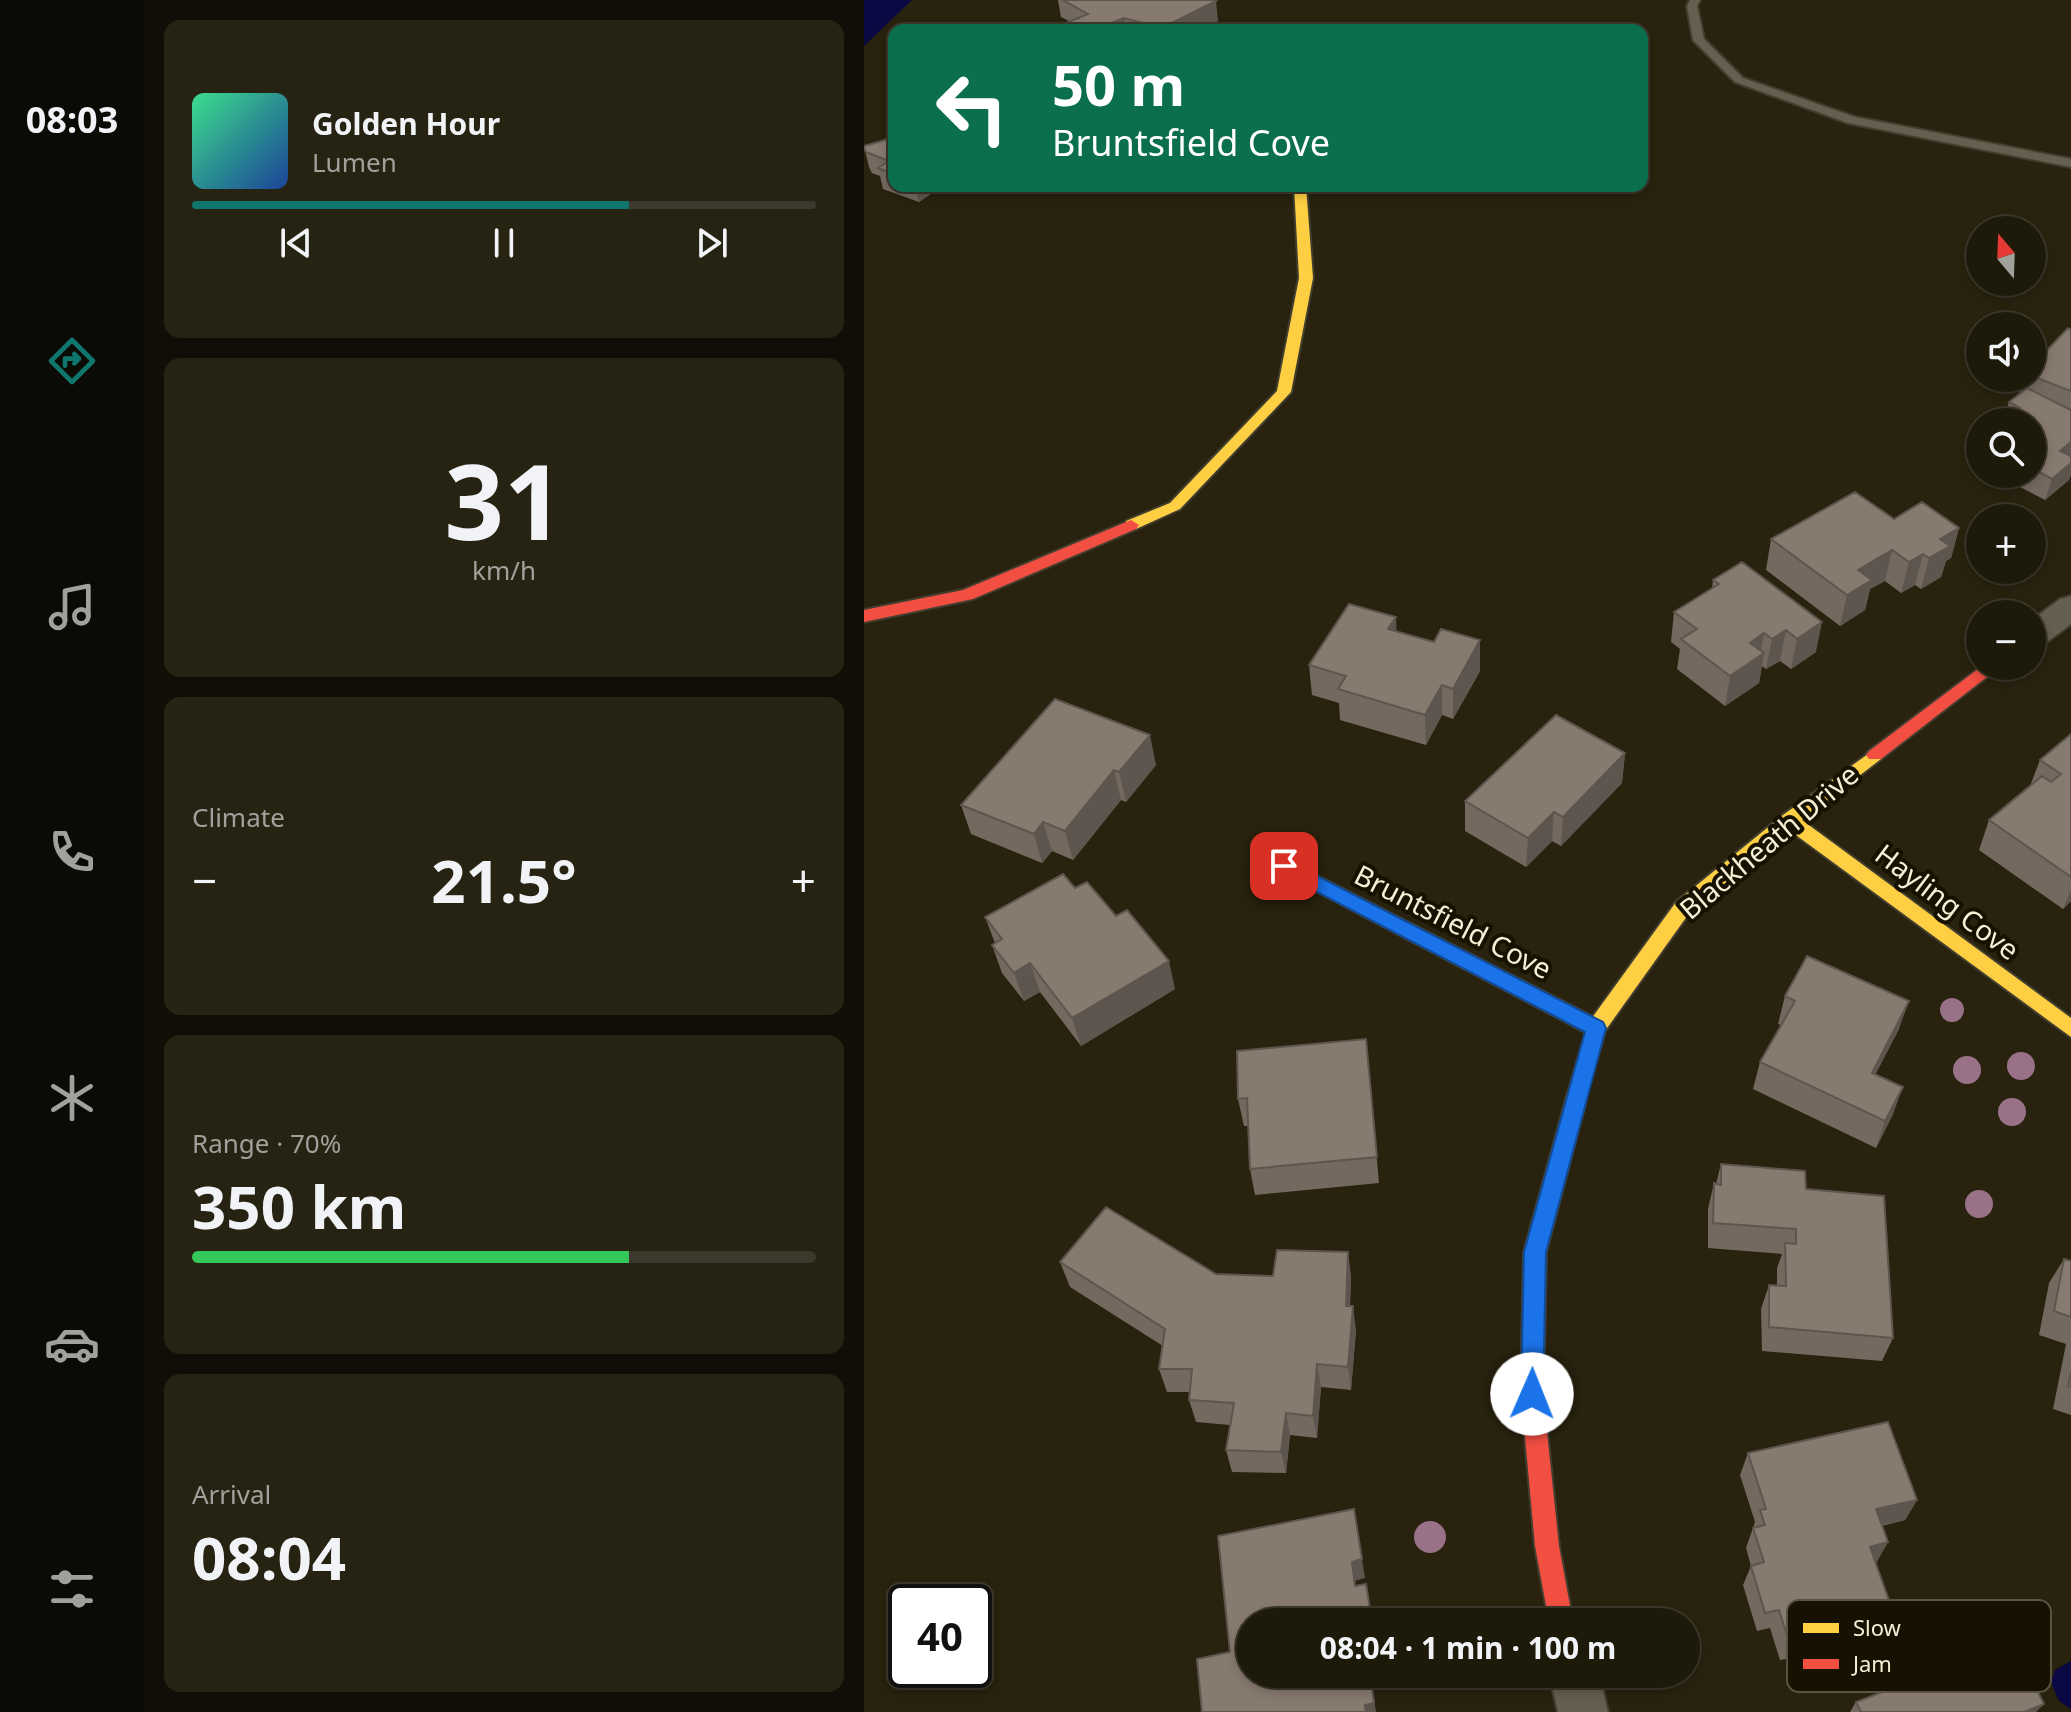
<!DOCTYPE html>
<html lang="en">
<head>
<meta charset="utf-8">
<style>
	body { margin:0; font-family:"Noto Sans",sans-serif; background:#262313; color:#f1f3f6; height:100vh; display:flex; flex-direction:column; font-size:30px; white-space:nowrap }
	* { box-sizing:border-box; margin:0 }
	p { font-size:26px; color:#a1a19c }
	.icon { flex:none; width:44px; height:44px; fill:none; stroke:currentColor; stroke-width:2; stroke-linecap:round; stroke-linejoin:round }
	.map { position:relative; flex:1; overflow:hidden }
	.panel { display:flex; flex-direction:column; gap:20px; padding:20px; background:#100e06; width:720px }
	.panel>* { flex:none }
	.top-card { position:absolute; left:24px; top:24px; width:760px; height:168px; border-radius:16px; box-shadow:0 4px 12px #0003,0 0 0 2px #3c382b; background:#0b6e4f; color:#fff; overflow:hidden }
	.needle { width:52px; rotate:341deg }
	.fabs { position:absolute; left:1102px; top:216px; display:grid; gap:16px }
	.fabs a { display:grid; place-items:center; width:80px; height:80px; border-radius:50%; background:#1e1a0a; box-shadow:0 4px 12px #0003,0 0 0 2px #3c382b; font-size:40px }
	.speed { position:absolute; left:24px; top:1584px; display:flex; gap:16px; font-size:40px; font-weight:700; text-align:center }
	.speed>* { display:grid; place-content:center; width:104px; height:104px; border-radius:50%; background:#1e1a0a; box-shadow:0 4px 12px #0003,0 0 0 2px #3c382b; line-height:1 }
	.speed .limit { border:4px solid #111; border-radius:12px; background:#fff; color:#111 }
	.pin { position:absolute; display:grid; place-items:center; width:68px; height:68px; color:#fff; margin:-34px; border-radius:16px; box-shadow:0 4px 12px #0006 }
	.me { position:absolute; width:88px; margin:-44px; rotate:1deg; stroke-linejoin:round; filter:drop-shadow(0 0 6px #0008) }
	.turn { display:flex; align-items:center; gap:28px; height:168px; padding:0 32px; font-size:36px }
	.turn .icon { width:104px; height:104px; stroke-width:2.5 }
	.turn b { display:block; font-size:56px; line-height:68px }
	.big { font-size:60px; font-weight:700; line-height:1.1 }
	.panel .card { flex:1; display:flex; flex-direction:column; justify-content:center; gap:12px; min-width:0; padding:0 28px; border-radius:16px; background:#262313 }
	.panel .dial { align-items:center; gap:0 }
	.dial b { font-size:104px; line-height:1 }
	.song { display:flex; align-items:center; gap:24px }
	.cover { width:96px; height:96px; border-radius:12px; background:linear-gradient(135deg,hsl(150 70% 55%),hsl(220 70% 35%)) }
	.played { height:8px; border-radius:4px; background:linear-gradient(90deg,#0f766e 70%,#3c382b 70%) }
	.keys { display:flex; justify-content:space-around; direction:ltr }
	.heat { display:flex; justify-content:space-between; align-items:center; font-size:44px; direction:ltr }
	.charge { height:12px; border-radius:6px; background:linear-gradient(90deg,#34c759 70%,#3c382b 0) }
	.trip { position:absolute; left:372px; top:1608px; width:464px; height:80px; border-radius:40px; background:#1e1a0a; box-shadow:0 4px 12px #0003,0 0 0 2px #3c382b; font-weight:700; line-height:80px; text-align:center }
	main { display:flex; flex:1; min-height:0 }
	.dock { display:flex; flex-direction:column; width:144px; justify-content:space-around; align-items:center; background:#0c0a04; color:#a1a19c }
	.dock .icon { width:56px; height:56px }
	.dock .on { color:#0f766e }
	.dock b { font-size:36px; color:#f1f3f6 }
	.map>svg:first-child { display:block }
</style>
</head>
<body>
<main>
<nav class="dock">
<b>08:03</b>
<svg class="icon on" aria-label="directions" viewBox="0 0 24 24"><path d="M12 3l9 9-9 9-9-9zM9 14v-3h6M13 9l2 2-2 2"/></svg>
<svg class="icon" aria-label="music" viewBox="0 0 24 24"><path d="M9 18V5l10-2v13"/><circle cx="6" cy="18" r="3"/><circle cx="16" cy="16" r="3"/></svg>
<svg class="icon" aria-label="phone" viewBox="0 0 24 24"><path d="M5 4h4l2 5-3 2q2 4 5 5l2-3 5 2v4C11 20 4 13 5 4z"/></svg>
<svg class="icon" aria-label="climate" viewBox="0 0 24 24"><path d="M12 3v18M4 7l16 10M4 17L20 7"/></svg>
<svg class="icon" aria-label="car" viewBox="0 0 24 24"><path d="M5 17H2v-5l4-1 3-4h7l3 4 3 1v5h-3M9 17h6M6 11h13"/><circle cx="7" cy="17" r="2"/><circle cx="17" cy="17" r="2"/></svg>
<svg class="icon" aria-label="filters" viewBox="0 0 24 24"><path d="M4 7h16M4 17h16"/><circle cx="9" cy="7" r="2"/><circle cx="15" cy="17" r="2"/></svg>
</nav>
<section class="panel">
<div class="card">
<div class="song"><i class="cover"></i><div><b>Golden Hour</b><p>Lumen</p></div></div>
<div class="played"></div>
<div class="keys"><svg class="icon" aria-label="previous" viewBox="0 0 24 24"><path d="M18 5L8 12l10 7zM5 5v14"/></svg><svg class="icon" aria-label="pause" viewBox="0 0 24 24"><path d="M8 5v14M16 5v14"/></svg><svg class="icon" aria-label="next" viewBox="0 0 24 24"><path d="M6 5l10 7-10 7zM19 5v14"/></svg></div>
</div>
<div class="card dial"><b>31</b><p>km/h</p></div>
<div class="card"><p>Climate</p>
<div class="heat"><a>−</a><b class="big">21.5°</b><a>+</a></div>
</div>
<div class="card"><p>Range · 70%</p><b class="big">350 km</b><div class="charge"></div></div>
<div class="card"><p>Arrival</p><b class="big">08:04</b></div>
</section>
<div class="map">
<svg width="1207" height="1712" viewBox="0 0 1207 1712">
	<rect width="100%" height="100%" fill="#28220e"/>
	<path fill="#0b0943" d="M 0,0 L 48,0 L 0,46 Z
		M 1207,1661 L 1207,1709 L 1195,1701 L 1187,1682 L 1191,1670 Z"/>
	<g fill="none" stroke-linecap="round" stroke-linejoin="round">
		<g stroke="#423e2f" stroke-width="4">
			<path id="lane" d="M 826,0 L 836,0 L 833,6 L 840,39 L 879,78 L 991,117 L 1207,159 L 1207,167 L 984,123 L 871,82 L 829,40 L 823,6 Z"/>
		</g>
		<g stroke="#423e2f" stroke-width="4">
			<path id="street" d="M 1207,596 L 1207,624 L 1179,645 L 1168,648 L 1168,620 L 1196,599 Z
				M 685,1674 L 735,1674 L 744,1712 L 694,1712 Z"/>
		</g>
		<g stroke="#423e2f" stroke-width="4">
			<path id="slow" d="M 430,186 L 442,186 L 449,278 L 427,392 L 316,509 L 272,529 L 262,529 L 262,521 L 306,503 L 413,391 L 435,278 Z
				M 1011,749 L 1020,755 L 1017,759 L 938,820 L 1207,1018 L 1207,1037 L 925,830 L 826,912 L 741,1031 L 719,1106 L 712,1109 L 705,1106 L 702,1100 L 725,1022 L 812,902 L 919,815 Z"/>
		</g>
		<g stroke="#423e2f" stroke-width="4">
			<path id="jam" d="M 267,520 L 275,525 L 272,529 L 109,599 L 0,622 L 0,610 L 99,590 Z
				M 1118,666 L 1137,666 L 1017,759 L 1005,759 L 1002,755 L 1005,751 Z
				M 420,859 L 739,1022 L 742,1028 L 739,1034 L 732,1036 L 725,1034 L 414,871 L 411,866 L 414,861 Z
				M 712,1091 L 719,1094 L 722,1100 L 682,1252 L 679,1394 L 695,1546 L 709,1622 L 685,1622 L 671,1546 L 657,1394 L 660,1252 L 702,1100 L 705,1094 Z"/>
		</g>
		<use href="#lane" fill="#655f4f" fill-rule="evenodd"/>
		<use href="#street" fill="#655f4f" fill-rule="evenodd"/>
		<use href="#slow" fill="#ffcf43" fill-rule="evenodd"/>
		<use href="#jam" fill="#f24e42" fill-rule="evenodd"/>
	</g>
	<g fill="#997288">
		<circle cx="1088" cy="1010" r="12"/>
		<circle cx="1157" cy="1066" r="14"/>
		<circle cx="1103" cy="1070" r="14"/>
		<circle cx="1148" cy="1112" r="14"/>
		<circle cx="1115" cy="1204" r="14"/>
		<circle cx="566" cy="1537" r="16"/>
	</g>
	<path fill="#74695f" d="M 194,0 L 349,0 L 354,21 L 336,30 L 192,30 L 192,27 L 205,21 L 197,17 Z
		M 30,134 L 30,186 L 78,186 L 55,202 L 19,189 L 16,176 L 8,173 L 5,167 L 0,146 L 21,140 Z
		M 1207,330 L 1207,474 L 1205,480 L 1181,500 L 1131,474 L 1168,474 L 1168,422 L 1139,421 L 1145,402 L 1155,394 L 1160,378 L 1168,378 L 1168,366 Z
		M 1116,440 L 1116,466 L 1109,462 Z
		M 1030,519 L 1095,528 L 1087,558 L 1082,561 L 1077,577 L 1057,589 L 1051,585 L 1037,593 L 1021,581 L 1006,589 L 1001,610 L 976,626 L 902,570 L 907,539 Z
		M 849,580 L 952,652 L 927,669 L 916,661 L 902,669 L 898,666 L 895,683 L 861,706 L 813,669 L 816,649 L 807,642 L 810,612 L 848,589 Z
		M 532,631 L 616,671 L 589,719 L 578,715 L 562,745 L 476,720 L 475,703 L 448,695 L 445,665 Z
		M 191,699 L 292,765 L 262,802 L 257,800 L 209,860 L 188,851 L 178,863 L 107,834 L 97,805 Z
		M 1207,734 L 1207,901 L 1199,909 L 1115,850 L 1125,820 L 1166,786 L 1176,760 Z
		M 761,753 L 758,783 L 697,846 L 688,841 L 662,867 L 601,831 L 601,801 Z
		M 211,888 L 311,989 L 217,1046 L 176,992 L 160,1001 L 138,973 L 128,945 L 131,943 L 121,917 Z
		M 921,996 L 1035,1029 L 1011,1075 L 1029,1114 L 1012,1148 L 889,1089 L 896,1062 L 917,1025 L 914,1024 Z
		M 502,1039 L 515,1183 L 391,1195 L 386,1169 L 384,1126 L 380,1126 L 374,1099 Z
		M 857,1164 L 942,1189 L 1029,1338 L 1018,1361 L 898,1351 L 897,1309 L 905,1285 L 913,1285 L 913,1268 L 918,1254 L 844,1248 L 844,1209 L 850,1183 L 852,1184 Z
		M 484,1252 L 487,1277 L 486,1306 L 492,1330 L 487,1390 L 457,1387 L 453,1438 L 426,1435 L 422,1473 L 368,1472 L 362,1450 L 366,1425 L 332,1422 L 325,1400 L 326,1392 L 303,1392 L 295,1369 L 299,1346 L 206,1287 L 196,1262 L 352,1274 L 409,1276 Z
		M 1200,1259 L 1207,1261 L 1207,1415 L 1189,1409 L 1202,1344 L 1175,1335 L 1185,1283 Z
		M 884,1453 L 1053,1500 L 1041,1520 L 1018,1526 L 1024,1542 L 1012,1562 L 1026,1655 L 934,1677 L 928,1658 L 916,1660 L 906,1628 L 893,1631 L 879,1585 L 887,1566 L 882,1548 L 891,1522 L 876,1475 Z
		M 992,1702 L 1172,1712 L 986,1712 Z"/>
	<path fill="#5e554e" d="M 352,1 L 354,21 L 336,30 L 298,30 L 298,28 Z
		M 260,18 L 262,30 L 246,30 L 245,24 Z
		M 51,186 L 78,186 L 55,202 Z
		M 1207,442 L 1207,458 L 1196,451 Z
		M 1207,463 L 1207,474 L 1205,480 L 1181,500 L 1188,479 Z
		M 1095,528 L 1087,558 L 1082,561 L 1077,577 L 1057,589 L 1065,558 L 1076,539 Z
		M 1028,550 L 1021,581 L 1006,589 L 1001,610 L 976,626 L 983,595 L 994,570 Z
		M 1059,554 L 1051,585 L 1037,593 L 1045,562 Z
		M 532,617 L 533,647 L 524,629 Z
		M 958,622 L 952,652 L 927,669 L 933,639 Z
		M 922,630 L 916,661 L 902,669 L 908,639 Z
		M 900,633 L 896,656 L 900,653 L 895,683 L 861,706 L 866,676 L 886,643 Z
		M 616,640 L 616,671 L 589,719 L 589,689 Z
		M 578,685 L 578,715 L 562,745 L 561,715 Z
		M 286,735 L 292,765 L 262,802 L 255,772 Z
		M 761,753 L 758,783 L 697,846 L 699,817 Z
		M 250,770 L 257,800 L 209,860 L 201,831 Z
		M 690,812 L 688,841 L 662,867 L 664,838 Z
		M 179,822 L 188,851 L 178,863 L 170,834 Z
		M 1207,890 L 1207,901 L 1199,909 Z
		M 305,961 L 311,989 L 217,1046 L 208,1018 Z
		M 166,963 L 176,992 L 160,1001 L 150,973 Z
		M 1045,1001 L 1035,1029 L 998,1100 L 1008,1073 Z
		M 1039,1087 L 1029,1114 L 1012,1148 L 1021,1121 Z
		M 484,1252 L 487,1277 L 485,1330 L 482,1306 Z
		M 489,1306 L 492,1330 L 487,1390 L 484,1367 Z
		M 453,1364 L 457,1387 L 453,1438 L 449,1416 Z
		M 422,1413 L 426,1435 L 422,1473 L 417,1452 Z
		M 1053,1500 L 1041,1520 L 1001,1529 L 1012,1509 Z
		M 1024,1542 L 1013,1562 L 996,1566 L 1006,1547 Z
		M 498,1559 L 501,1578 L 491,1581 L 488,1562 Z
		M 1038,1637 L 1026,1655 L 934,1677 L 943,1660 Z
		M 506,1674 L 512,1712 L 502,1712 L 501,1705 Z
		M 1180,1704 L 1172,1712 L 1160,1712 Z"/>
	<path fill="#877a6f" stroke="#5e554e" stroke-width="2" d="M 199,0 L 349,0 L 352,1 L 298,28 L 260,18 L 245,24 L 253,28 L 249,30 L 198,30 L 192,27 L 224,14 Z
		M 30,134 L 30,174 L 14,168 L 25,161 L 2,152 L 0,148 L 0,146 L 21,140 Z
		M 1204,328 L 1207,330 L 1207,391 L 1168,376 L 1168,366 Z
		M 1163,388 L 1207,410 L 1207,442 L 1196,451 L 1207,456 L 1207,463 L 1188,479 L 1168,468 L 1168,422 L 1139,422 L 1156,408 L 1145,402 Z
		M 991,492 L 1030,519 L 1058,502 L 1095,528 L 1076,539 L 1086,546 L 1065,558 L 1059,554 L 1045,562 L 1028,550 L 994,570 L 1008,580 L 983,595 L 907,539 Z
		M 878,562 L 958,622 L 933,639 L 922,630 L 908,639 L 900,633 L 886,643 L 900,653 L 866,676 L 817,639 L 833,629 L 810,612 L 855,584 L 849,580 Z
		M 485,604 L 532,617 L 524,629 L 570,642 L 577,629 L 616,640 L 589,689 L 578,685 L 561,715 L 474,689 L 482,676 L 445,665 Z
		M 191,699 L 286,735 L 255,772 L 250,770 L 201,831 L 179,822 L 170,834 L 97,805 Z
		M 692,715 L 761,753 L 699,817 L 690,812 L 664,838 L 601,801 Z
		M 1207,734 L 1207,877 L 1125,820 L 1178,776 L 1187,782 L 1197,774 L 1176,760 Z
		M 199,874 L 211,888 L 223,882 L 252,916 L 263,910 L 305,961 L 208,1018 L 166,963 L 150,973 L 128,945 L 138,939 L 121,917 Z
		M 943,956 L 1045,1001 L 1008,1073 L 1039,1087 L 1021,1121 L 896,1062 L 931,1001 L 921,996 Z
		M 502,1039 L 513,1157 L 386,1169 L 383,1098 L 374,1099 L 373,1051 Z
		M 857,1164 L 941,1171 L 942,1189 L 1020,1196 L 1029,1338 L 905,1327 L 905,1285 L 922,1286 L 921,1243 L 932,1244 L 932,1229 L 849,1223 L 850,1183 L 857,1185 Z
		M 242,1207 L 352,1274 L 409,1276 L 413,1250 L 484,1252 L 482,1306 L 489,1306 L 484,1367 L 453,1364 L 449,1416 L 422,1413 L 417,1452 L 362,1450 L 370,1403 L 325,1400 L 328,1369 L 295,1369 L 301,1329 L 196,1262 Z
		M 1200,1259 L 1207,1261 L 1207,1317 L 1190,1311 Z
		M 1207,1372 L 1207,1387 L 1204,1386 Z
		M 1024,1422 L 1053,1500 L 1012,1509 L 1024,1542 L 1006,1547 L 1038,1637 L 943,1660 L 938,1640 L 925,1642 L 915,1610 L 901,1613 L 887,1566 L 900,1562 L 889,1528 L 901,1525 L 896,1510 L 902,1509 L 884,1453 Z
		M 490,1509 L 498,1559 L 488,1562 L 491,1586 L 502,1584 L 508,1622 L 386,1622 L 386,1674 L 506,1674 L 510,1703 L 501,1705 L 502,1712 L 338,1712 L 333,1659 L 366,1652 L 354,1536 Z
		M 1149,1642 L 1180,1704 L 1160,1712 L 997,1712 L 992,1702 Z"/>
	<path fill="#1a73e8" stroke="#114b97" stroke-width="2" d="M 420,859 L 739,1022 L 742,1028 L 682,1252 L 679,1394 L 676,1402 L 668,1405 L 660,1402 L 657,1394 L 660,1252 L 721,1032 L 413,871 L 410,866 Z"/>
	<g text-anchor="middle" stroke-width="8" stroke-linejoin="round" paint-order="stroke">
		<g font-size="28" fill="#f6eed5" stroke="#171101">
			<text transform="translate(905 842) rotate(-40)" y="10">Blackheath Drive</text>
			<text transform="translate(1083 902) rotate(37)" y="10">Hayling Cove</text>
			<text transform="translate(589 922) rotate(27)" y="10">Bruntsfield Cove</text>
		</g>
	</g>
	<rect x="923" y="1600" width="264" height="92" rx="12" fill="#171101" stroke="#5a5341" stroke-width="2"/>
	<rect x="939" y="1623" width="36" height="10" fill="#ffcf43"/>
	<rect x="939" y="1659" width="36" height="10" fill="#f24e42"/>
	<g font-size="22" fill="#f6eed5">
		<text x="989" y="1636">Slow</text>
		<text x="989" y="1672">Jam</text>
	</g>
</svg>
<div class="fabs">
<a><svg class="needle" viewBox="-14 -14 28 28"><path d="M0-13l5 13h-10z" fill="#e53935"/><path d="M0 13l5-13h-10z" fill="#a1a19c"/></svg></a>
<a><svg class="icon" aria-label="sound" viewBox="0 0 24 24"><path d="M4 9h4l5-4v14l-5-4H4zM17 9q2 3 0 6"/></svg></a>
<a><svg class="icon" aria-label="search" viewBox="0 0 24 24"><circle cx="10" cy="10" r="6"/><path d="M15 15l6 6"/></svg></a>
<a>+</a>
<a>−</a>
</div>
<div class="speed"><div class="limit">40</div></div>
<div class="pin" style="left:420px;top:866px;background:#d93025"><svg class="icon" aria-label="arrive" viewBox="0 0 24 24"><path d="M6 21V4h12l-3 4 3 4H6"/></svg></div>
<svg class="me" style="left:668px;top:1394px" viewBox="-20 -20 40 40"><circle r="19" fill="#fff"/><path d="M0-13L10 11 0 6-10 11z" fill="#1a73e8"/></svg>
<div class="trip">08:04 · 1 min · 100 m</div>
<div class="top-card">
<div class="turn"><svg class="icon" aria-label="left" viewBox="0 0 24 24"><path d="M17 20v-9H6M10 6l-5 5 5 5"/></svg><div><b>50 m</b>Bruntsfield Cove</div></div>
</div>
</div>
</main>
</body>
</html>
